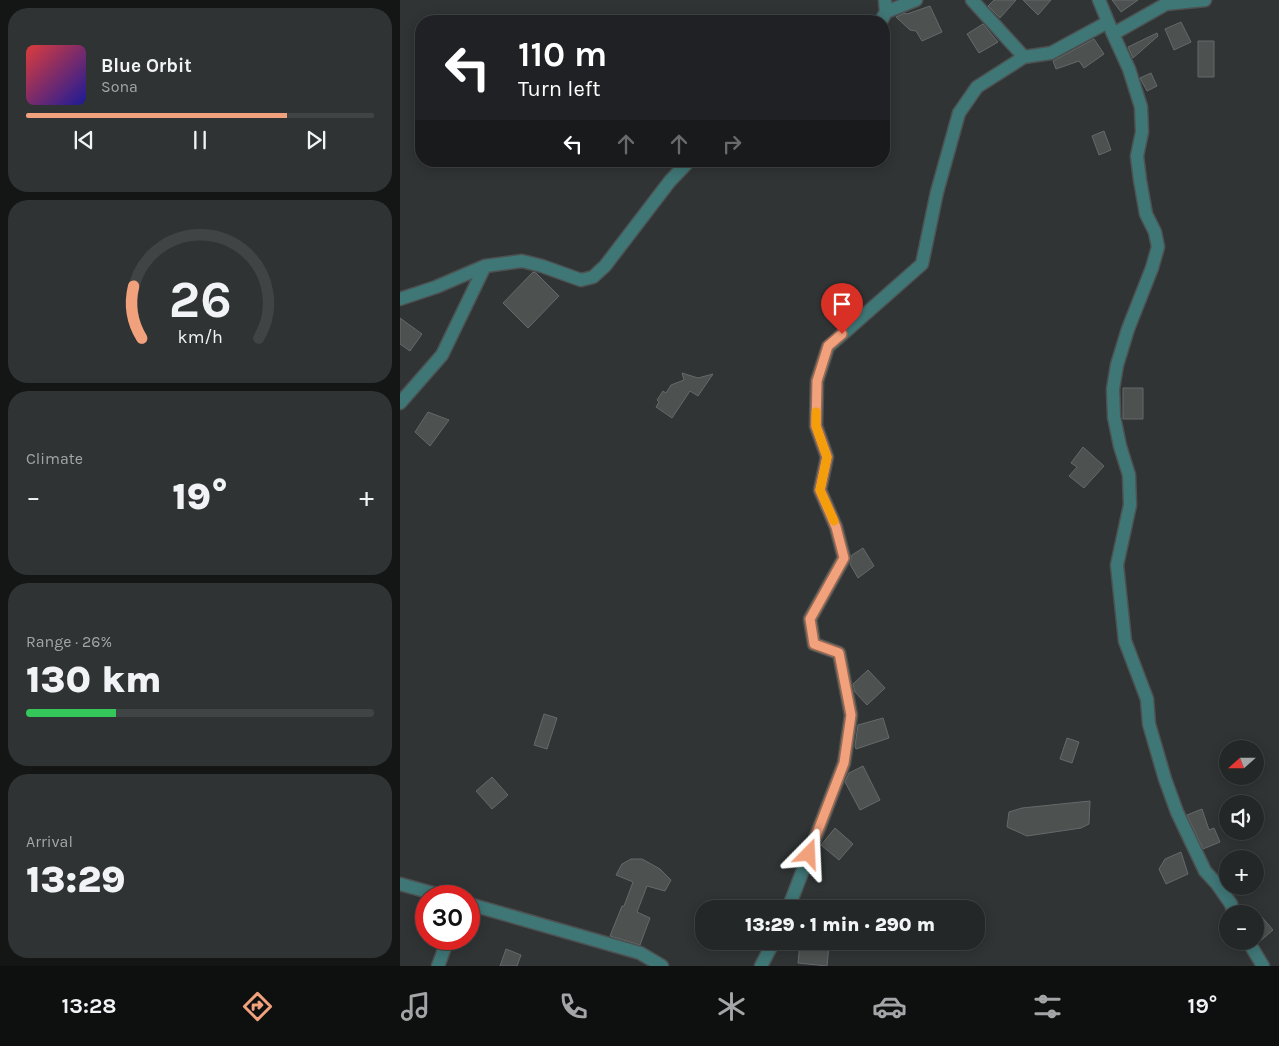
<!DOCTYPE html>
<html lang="en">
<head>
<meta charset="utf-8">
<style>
	body { margin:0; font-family:Karla,sans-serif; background:#303333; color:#f1f3f6; height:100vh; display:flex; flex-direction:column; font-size:19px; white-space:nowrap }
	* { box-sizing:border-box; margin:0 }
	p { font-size:16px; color:#a3a5a7 }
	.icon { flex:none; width:28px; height:28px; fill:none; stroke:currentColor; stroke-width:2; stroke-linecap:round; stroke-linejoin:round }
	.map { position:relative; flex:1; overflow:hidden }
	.details { display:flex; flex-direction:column; gap:8px; padding:8px; background:#141515; width:400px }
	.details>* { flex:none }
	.guide { position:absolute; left:15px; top:15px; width:475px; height:152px; border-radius:20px; box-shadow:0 2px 12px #0003,0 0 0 1px #414444; background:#202124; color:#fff; overflow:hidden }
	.needle { width:32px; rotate:249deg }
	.tools { position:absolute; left:819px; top:740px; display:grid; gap:10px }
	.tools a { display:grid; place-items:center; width:45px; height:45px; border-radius:50%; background:#242727; box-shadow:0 2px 12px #0003,0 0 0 1px #414444; font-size:25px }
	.speed { position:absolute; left:15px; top:885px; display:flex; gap:10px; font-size:25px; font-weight:700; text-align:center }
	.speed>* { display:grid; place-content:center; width:65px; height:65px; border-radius:50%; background:#242727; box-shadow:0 2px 12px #0003,0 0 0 1px #414444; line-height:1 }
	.speed .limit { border:8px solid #d22; background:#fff; color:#111 }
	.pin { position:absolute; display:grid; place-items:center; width:42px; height:42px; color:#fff; margin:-51px -21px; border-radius:50% 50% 50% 0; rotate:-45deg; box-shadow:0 0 5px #0007 }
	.pin .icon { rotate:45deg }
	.me { position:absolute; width:55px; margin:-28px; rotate:21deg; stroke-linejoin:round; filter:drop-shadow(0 0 4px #0008) }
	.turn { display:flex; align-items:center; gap:18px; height:105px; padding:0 20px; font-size:22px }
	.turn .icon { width:65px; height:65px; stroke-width:2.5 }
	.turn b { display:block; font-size:35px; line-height:42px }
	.lanes { display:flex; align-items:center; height:48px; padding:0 20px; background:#0003; justify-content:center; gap:25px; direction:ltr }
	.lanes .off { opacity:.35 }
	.big { font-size:38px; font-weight:800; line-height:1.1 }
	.details .widget { flex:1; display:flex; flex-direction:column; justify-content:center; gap:8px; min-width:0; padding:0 18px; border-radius:20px; background:#303333 }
	.details .dial { align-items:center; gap:0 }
	.dial svg { height:130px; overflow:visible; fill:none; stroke:#414444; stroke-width:7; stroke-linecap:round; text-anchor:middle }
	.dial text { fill:#f1f3f6; stroke:none }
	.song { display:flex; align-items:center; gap:15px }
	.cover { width:60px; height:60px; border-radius:8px; background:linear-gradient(135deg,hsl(0 70% 55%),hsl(240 70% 35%)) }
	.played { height:5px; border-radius:2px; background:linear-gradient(90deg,#f1a17c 75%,#414444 75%) }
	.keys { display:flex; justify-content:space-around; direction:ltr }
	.heat { display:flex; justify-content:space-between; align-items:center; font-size:28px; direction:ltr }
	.charge { height:8px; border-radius:4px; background:linear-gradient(90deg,#34c759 26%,#414444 0) }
	.trip { position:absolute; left:295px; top:900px; width:290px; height:50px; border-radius:20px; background:#242727; box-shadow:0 2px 12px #0003,0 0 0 1px #414444; font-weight:800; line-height:50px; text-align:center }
	.tabs { display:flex; height:80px; justify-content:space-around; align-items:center; background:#0e1010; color:#a3a5a7 }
	.tabs .icon { width:35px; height:35px }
	.tabs .selected { color:#f1a17c }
	.tabs b { font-size:22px; color:#f1f3f6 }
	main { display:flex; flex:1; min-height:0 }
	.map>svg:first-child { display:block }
</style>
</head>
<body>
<main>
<section class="details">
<div class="widget">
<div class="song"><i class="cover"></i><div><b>Blue Orbit</b><p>Sona</p></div></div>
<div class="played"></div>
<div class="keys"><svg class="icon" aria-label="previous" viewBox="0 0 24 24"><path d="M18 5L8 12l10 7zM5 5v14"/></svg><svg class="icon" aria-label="pause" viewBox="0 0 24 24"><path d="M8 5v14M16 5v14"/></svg><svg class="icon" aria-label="next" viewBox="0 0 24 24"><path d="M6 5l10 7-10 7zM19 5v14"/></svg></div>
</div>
<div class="widget dial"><svg viewBox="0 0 100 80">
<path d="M14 69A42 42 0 1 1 86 69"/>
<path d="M14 69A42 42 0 0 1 9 37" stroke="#f1a17c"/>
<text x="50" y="56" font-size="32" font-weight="700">26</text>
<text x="50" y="72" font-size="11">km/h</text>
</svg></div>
<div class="widget"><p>Climate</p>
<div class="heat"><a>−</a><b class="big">19°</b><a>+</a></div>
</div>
<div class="widget"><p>Range · 26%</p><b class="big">130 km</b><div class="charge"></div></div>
<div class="widget"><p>Arrival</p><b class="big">13:29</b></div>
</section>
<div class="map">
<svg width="879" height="966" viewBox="0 0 879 966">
	<rect width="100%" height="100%" fill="#303434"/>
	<path fill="#4d5150" stroke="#656969" d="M 594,0 L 616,0 L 600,18 L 588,6 Z
		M 623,0 L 651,0 L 638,15 Z
		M 712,0 L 738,0 L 721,12 Z
		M 530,6 L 542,32 L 522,41 L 516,31 L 510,30 L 496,17 L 505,13 L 507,14 Z
		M 781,22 L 791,42 L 774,50 L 765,29 Z
		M 583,24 L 598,42 L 579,53 L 567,34 Z
		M 757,33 L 758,36 L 733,58 L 728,47 Z
		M 694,39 L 704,54 L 684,68 L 679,61 L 656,69 L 653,61 Z
		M 798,41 L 814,41 L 814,77 L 798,77 Z
		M 751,73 L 757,86 L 747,91 L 740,78 Z
		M 704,131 L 711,150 L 699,155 L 692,136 Z
		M 133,272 L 136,273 L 159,296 L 128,328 L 103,303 Z
		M 0,318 L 22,334 L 10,351 L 0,344 Z
		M 282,373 L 298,378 L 313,374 L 298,396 L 290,391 L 272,418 L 256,407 L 259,402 L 257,400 L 263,391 L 266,393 L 271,385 L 284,380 Z
		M 723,388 L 743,388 L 743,419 L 723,419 Z
		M 28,412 L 49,420 L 30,446 L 15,432 Z
		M 683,447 L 704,466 L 684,488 L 669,476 L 677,467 L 671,463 Z
		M 463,548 L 474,566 L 458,578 L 450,564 L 452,555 Z
		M 468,670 L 485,688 L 467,705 L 455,692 L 453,684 Z
		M 144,714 L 157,718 L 147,749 L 134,745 Z
		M 483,718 L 489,738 L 456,749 L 455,746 L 458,725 Z
		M 667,738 L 679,742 L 672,763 L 660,759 Z
		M 463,766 L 480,800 L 460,810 L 445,782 L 449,773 Z
		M 92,777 L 108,795 L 92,809 L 76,791 Z
		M 690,801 L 689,824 L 681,828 L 627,836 L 607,827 L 609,812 L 622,808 Z
		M 802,809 L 809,830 L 814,828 L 820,842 L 803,849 L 787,815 Z
		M 435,828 L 453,844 L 439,860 L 421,845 Z
		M 781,852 L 788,874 L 766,884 L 759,869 L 765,859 Z
		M 231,859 L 242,859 L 260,869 L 271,880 L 265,891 L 247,886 L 237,912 L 250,918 L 240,945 L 210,936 L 222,906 L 224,906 L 233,882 L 216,875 L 222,864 Z
		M 855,909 L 873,930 L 858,943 L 855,937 Z
		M 400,943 L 429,946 L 427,966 L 398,963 Z
		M 106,949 L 121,955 L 117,966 L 100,966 Z"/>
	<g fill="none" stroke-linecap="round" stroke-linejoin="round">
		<g stroke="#4d5151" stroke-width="15">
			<path id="minor" d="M 572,0 L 624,57
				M 699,0 L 713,34 L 766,4 L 805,0
				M 486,12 L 516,0
				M 481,21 L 486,12 L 485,0
				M 713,34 L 729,69 L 741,107 L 742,132 L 737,156 L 740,180 L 746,214 L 755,232 L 758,247 L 752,268 L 728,329 L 717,365 L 713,389 L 714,417 L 720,446 L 729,475 L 730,505 L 717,565 L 725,641 L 747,699 L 749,724 L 765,779 L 777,812 L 805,871 L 817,884 L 831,904 L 834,914
				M 0,299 L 36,287 L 85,266 L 122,261 L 142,266 L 181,280 L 193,277 L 205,266 L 270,181 L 289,161
				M 0,403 L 42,355 L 85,266
				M 0,884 L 43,896
				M 69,904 L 240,953 L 262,966
				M 388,909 L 444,763 L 451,715 L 439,653 L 414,644 L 410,619 L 444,558 L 436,527 L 420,490 L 427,457 L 416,426 L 417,381 L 428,347 L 522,264 L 537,192 L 559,113 L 577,87 L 624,57 L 651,53 L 708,22
				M 848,941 L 863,966
				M 38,966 L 48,939
				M 361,966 L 374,941"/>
		</g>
		<use href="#minor" stroke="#3f7676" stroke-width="12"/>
	</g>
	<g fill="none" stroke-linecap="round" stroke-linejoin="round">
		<g stroke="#9d6951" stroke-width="12">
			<path id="route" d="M 409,854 L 444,763 L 451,715 L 439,653 L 414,644 L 410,619 L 444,558 L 436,527 L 420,490 L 427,457 L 416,426 L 417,381 L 428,346 L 442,334"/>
		</g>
		<use href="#route" stroke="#f1a17c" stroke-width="9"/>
		<path stroke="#f59e0b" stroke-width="9" d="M 416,412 L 416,426 L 427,457 L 420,490 L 434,521"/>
	</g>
</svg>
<div class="tools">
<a><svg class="needle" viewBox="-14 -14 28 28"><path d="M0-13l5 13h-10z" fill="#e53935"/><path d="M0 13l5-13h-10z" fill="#a3a5a7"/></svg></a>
<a><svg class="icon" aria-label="sound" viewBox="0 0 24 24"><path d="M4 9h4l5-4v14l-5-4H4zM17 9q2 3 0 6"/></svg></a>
<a>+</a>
<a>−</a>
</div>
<div class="speed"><div class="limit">30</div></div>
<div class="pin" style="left:442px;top:334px;background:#d93025"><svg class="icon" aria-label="arrive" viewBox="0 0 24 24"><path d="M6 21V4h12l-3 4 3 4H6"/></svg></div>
<svg class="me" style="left:409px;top:854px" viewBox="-20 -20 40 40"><path d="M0-17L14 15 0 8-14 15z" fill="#f1a17c" stroke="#fff" stroke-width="4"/></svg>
<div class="trip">13:29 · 1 min · 290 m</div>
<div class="guide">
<div class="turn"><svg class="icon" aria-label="left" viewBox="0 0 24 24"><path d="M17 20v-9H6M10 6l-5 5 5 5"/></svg><div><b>110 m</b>Turn left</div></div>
<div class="lanes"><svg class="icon" aria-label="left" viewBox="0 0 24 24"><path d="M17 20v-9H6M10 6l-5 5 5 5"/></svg><svg class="icon off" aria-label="ahead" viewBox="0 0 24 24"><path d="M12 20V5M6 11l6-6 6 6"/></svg><svg class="icon off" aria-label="ahead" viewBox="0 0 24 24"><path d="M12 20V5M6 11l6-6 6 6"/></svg><svg class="icon off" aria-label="right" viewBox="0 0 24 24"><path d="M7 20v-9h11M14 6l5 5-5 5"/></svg></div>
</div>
</div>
</main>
<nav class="tabs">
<b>13:28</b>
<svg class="icon selected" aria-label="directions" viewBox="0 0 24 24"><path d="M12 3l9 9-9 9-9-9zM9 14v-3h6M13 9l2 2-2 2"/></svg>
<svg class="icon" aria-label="music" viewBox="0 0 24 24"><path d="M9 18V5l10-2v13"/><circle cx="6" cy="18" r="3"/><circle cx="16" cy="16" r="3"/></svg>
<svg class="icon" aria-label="phone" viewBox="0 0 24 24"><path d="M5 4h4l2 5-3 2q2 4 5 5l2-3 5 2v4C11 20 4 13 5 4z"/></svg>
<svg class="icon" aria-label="climate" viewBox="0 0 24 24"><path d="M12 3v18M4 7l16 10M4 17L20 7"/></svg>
<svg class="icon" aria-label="car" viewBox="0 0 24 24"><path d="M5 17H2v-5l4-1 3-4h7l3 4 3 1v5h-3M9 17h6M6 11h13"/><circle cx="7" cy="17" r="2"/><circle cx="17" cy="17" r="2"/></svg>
<svg class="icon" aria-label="filters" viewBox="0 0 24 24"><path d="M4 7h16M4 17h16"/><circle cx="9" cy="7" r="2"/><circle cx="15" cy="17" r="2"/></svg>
<b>19°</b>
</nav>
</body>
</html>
